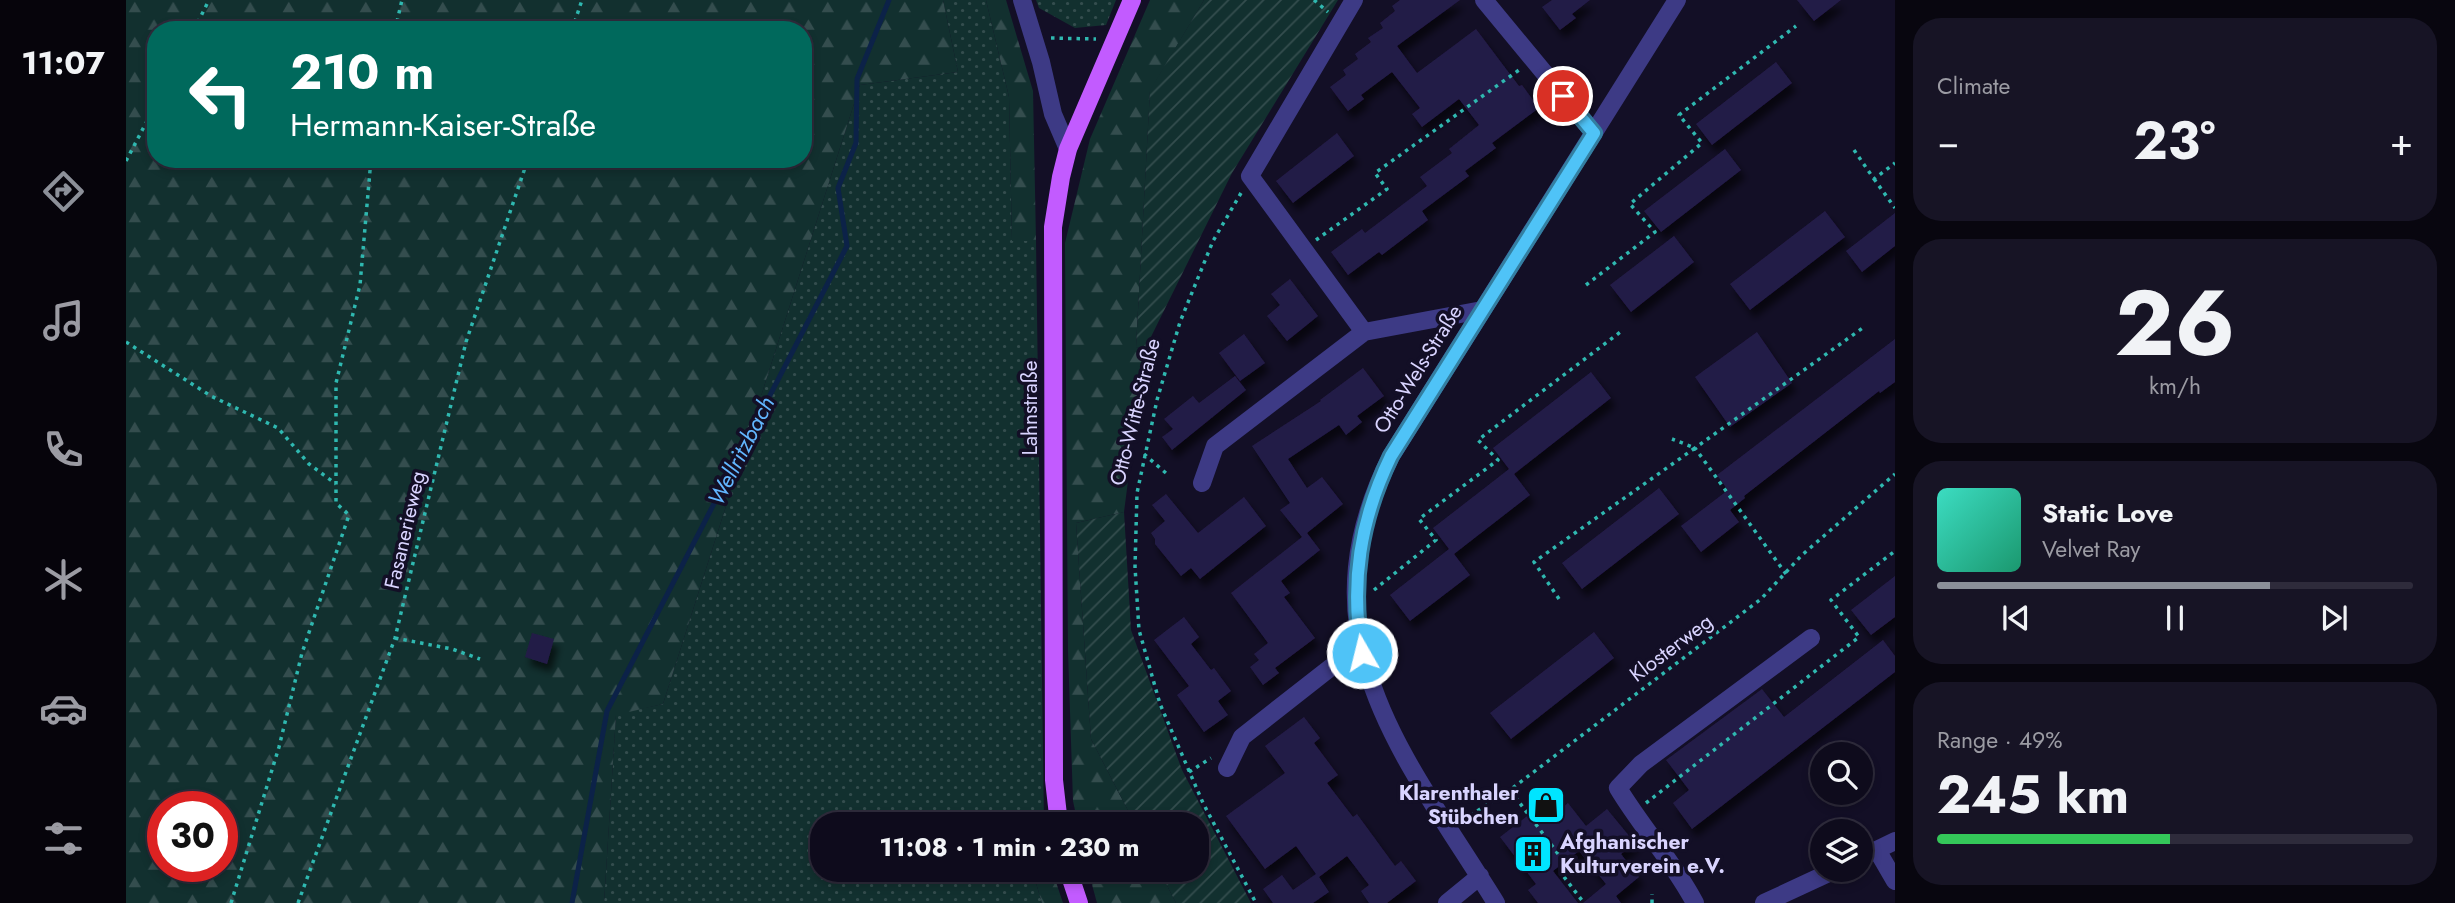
<!DOCTYPE html>
<html lang="en">
<head>
<meta charset="utf-8">
<style>
	body { margin:0; font-family:Jost,sans-serif; background:#171425; color:#f1f3f6; height:100vh; display:flex; flex-direction:column; font-size:26px; white-space:nowrap }
	* { box-sizing:border-box; margin:0 }
	p { font-size:23px; color:#9b9ba3 }
	.icon { flex:none; width:38px; height:38px; fill:none; stroke:currentColor; stroke-width:2; stroke-linecap:round; stroke-linejoin:round }
	.map { position:relative; flex:1; overflow:hidden }
	.drawer { display:flex; flex-direction:column; gap:18px; padding:18px; background:#08060f; width:560px }
	.drawer>* { flex:none }
	.top-card { position:absolute; left:21px; top:21px; width:665px; height:147px; border-radius:28px; box-shadow:0 4px 10px #0003,0 0 0 2px #2e2b3b; background:#00695c; color:#fff; overflow:hidden }
	.buttons { position:absolute; left:1684px; top:742px; display:grid; gap:14px }
	.buttons a { display:grid; place-items:center; width:63px; height:63px; border-radius:50%; background:#0e0b1c; box-shadow:0 4px 10px #0003,0 0 0 2px #2e2b3b; font-size:35px }
	.speed { position:absolute; left:21px; top:791px; display:flex; gap:14px; font-size:35px; font-weight:700; text-align:center }
	.speed>* { display:grid; place-content:center; width:91px; height:91px; border-radius:50%; background:#0e0b1c; box-shadow:0 4px 10px #0003,0 0 0 2px #2e2b3b; line-height:1 }
	.speed .limit { border:10px solid #d22; background:#fff; color:#111 }
	.pin { position:absolute; display:grid; place-items:center; width:60px; height:60px; color:#fff; margin:-30px; border:4px solid #fff; border-radius:50%; box-shadow:0 2px 7px #0007 }
	.me { position:absolute; width:77px; margin:-38px; rotate:352deg; stroke-linejoin:round; filter:drop-shadow(0 0 5px #0008) }
	.turn { display:flex; align-items:center; gap:24px; height:147px; padding:0 28px; font-size:32px }
	.turn .icon { width:91px; height:91px; stroke-width:2.5 }
	.turn b { display:block; font-size:49px; line-height:60px }
	.big { font-size:52px; font-weight:700; line-height:1.1 }
	.drawer .card { flex:1; display:flex; flex-direction:column; justify-content:center; gap:10px; min-width:0; padding:0 24px; border-radius:28px; background:#171425 }
	.drawer .dial { align-items:center; gap:0 }
	.dial b { font-size:91px; line-height:1 }
	.song { display:flex; align-items:center; gap:21px }
	.cover { width:84px; height:84px; border-radius:10px; background:linear-gradient(135deg,hsl(170 70% 55%),hsl(160 70% 35%)) }
	.played { height:7px; border-radius:4px; background:linear-gradient(90deg,#8c9099 70%,#2e2b3b 70%) }
	.keys { display:flex; justify-content:space-around; direction:ltr }
	.heat { display:flex; justify-content:space-between; align-items:center; font-size:38px; direction:ltr }
	.charge { height:10px; border-radius:5px; background:linear-gradient(90deg,#34c759 49%,#2e2b3b 0) }
	.trip { position:absolute; left:684px; top:812px; width:399px; height:70px; border-radius:28px; background:#0e0b1c; box-shadow:0 4px 10px #0003,0 0 0 2px #2e2b3b; font-weight:700; line-height:70px; text-align:center }
	main { display:flex; flex:1; min-height:0 }
	.tab-bar { display:flex; flex-direction:column; width:126px; justify-content:space-around; align-items:center; background:#06040b; color:#9b9ba3 }
	.tab-bar .icon { width:49px; height:49px }
	.tab-bar .current { color:#8c9099 }
	.tab-bar b { font-size:32px; color:#f1f3f6 }
	.map>svg:first-child { display:block }
</style>
</head>
<body>
<main>
<nav class="tab-bar">
<b>11:07</b>
<svg class="icon current" aria-label="directions" viewBox="0 0 24 24"><path d="M12 3l9 9-9 9-9-9zM9 14v-3h6M13 9l2 2-2 2"/></svg>
<svg class="icon" aria-label="music" viewBox="0 0 24 24"><path d="M9 18V5l10-2v13"/><circle cx="6" cy="18" r="3"/><circle cx="16" cy="16" r="3"/></svg>
<svg class="icon" aria-label="phone" viewBox="0 0 24 24"><path d="M5 4h4l2 5-3 2q2 4 5 5l2-3 5 2v4C11 20 4 13 5 4z"/></svg>
<svg class="icon" aria-label="climate" viewBox="0 0 24 24"><path d="M12 3v18M4 7l16 10M4 17L20 7"/></svg>
<svg class="icon" aria-label="car" viewBox="0 0 24 24"><path d="M5 17H2v-5l4-1 3-4h7l3 4 3 1v5h-3M9 17h6M6 11h13"/><circle cx="7" cy="17" r="2"/><circle cx="17" cy="17" r="2"/></svg>
<svg class="icon" aria-label="filters" viewBox="0 0 24 24"><path d="M4 7h16M4 17h16"/><circle cx="9" cy="7" r="2"/><circle cx="15" cy="17" r="2"/></svg>
</nav>
<div class="map">
<svg width="1769" height="903" viewBox="0 0 1769 903">
	<defs>
		<pattern id="grass-dots" width="8" height="8" patternUnits="userSpaceOnUse" patternTransform="scale(1.75)"><rect width="8" height="8" fill="#12302f"/><path d="M2 2h.1M6 6h.1" fill="none" stroke="#344d4e" stroke-width="1.8" stroke-linecap="round"/></pattern>
		<pattern id="forest-firs" width="22" height="20" patternUnits="userSpaceOnUse" patternTransform="scale(1.75)"><rect width="22" height="20" fill="#12302f"/><path d="M5 1l3.5 6h-7zM16 11l3.5 6h-7z" fill="#344d4e"/></pattern>
		<pattern id="garden-furrows" width="10" height="10" patternUnits="userSpaceOnUse" patternTransform="scale(1.75)"><rect width="10" height="10" fill="#12302f"/><path d="M-1 1l2-2M0 10L10 0M9 11l2-2" fill="none" stroke="#344d4e"/></pattern>
		<filter id="shadow"><feDropShadow dx="4.5" dy="8" stdDeviation="3.5" flood-color="#0009"/></filter>
	</defs>
	<rect width="100%" height="100%" fill="#130f26"/>
	<path fill="url(#grass-dots)" d="M 817,0 L 860,0 L 883,97 L 886,240 L 910,241 L 918,824 L 696,824 L 696,870 L 906,870 L 916,903 L 478,903 L 490,714 L 537,704 L 734,85 L 832,72 Z
		M 910,0 L 990,0 L 980,25 L 949,28 L 913,8 Z"/>
	<path fill="url(#forest-firs)" fill-rule="evenodd" d="M 0,0 L 817,0 L 832,72 L 734,85 L 537,704 L 490,715 L 478,903 L 0,903 ZM 30,30 L 677,30 L 677,159 L 30,159 ZM 37,807 L 96,807 L 96,866 L 37,866 Z
		M 860,0 L 880,0 L 907,91 L 910,241 L 886,241 L 883,97 Z
		M 1024,0 L 1078,0 L 1024,91 L 1010,347 L 1019,349 L 998,512 L 950,523 L 965,739 L 1009,824 L 952,824 L 947,801 L 942,651 L 939,243 L 964,139 Z
		M 906,870 L 926,870 L 937,903 L 916,903 Z
		M 962,870 L 1033,870 L 1050,903 L 971,903 Z"/>
	<path fill="url(#garden-furrows)" d="M 1078,0 L 1212,0 L 1106,173 L 1019,349 L 1010,347 L 1024,90 Z
		M 998,512 L 1005,630 L 1056,770 L 1125,903 L 1050,903 L 1033,870 L 1071,870 L 1071,824 L 1009,824 L 965,739 L 950,523 Z"/>
	<g fill="none" stroke-linecap="round" stroke-linejoin="round">
		<path stroke="#0c2248" stroke-width="5" d="M 446,903 L 481,711 L 721,246 L 712,188 L 730,143 L 731,79 L 763,0"/>
	</g>
	<path fill="#241b47" filter="url(#shadow)" d="M 1274,0 L 1334,0 L 1271,46 L 1291,73 L 1350,29 L 1393,86 L 1396,85 L 1413,108 L 1366,143 L 1370,148 L 1339,171 L 1343,176 L 1296,211 L 1302,220 L 1256,255 L 1253,252 L 1222,275 L 1205,252 L 1236,229 L 1239,233 L 1301,186 L 1294,177 L 1326,153 L 1323,149 L 1353,125 L 1333,99 L 1296,127 L 1286,114 L 1294,108 L 1266,72 L 1235,95 L 1238,99 L 1222,111 L 1204,87 L 1220,75 L 1217,70 L 1232,59 L 1229,54 L 1245,42 L 1242,38 L 1257,28 L 1254,23 L 1269,11 L 1266,6 Z
		M 1426,0 L 1464,0 L 1446,14 L 1450,18 L 1434,30 L 1416,7 Z
		M 1671,0 L 1715,0 L 1688,21 Z
		M 1650,62 L 1666,83 L 1586,145 L 1570,124 Z
		M 1211,133 L 1228,156 L 1167,203 L 1150,181 Z
		M 1599,149 L 1615,170 L 1535,232 L 1518,211 Z
		M 1699,211 L 1719,237 L 1624,310 L 1604,284 Z
		M 1769,213 L 1769,246 L 1736,272 L 1720,251 Z
		M 1548,236 L 1568,262 L 1505,312 L 1484,285 Z
		M 1164,279 L 1192,316 L 1161,341 L 1141,316 L 1154,305 L 1145,294 Z
		M 1631,332 L 1666,383 L 1604,427 L 1569,377 Z
		M 1118,334 L 1139,363 L 1114,381 L 1093,353 Z
		M 1769,339 L 1769,382 L 1754,393 L 1753,391 L 1618,496 L 1619,498 L 1604,510 L 1613,522 L 1575,552 L 1555,526 L 1602,490 L 1591,475 Z
		M 1237,368 L 1258,396 L 1231,416 L 1236,422 L 1220,435 L 1213,425 L 1162,459 L 1181,488 L 1196,477 L 1217,504 L 1181,533 L 1194,550 L 1155,581 L 1164,593 L 1158,597 L 1189,638 L 1149,668 L 1153,673 L 1137,685 L 1124,667 L 1133,660 L 1128,654 L 1142,643 L 1105,593 L 1176,537 L 1154,510 L 1164,503 L 1126,446 L 1195,401 L 1194,400 Z
		M 1465,372 L 1485,398 L 1388,474 L 1404,495 L 1328,554 L 1344,575 L 1284,621 L 1264,595 L 1323,549 L 1307,528 L 1383,469 L 1367,448 Z
		M 1109,376 L 1120,390 L 1046,450 L 1036,437 L 1047,429 L 1038,419 L 1067,396 L 1073,403 Z
		M 1533,488 L 1553,514 L 1456,589 L 1436,563 Z
		M 1040,494 L 1072,533 L 1118,497 L 1140,526 L 1074,579 L 1065,568 L 1055,576 L 1029,544 L 1029,539 L 1025,533 L 1039,521 L 1026,505 Z
		M 1769,576 L 1769,617 L 1745,635 L 1725,610 Z
		M 1058,617 L 1073,637 L 1065,644 L 1085,670 L 1088,668 L 1105,691 L 1092,701 L 1102,715 L 1078,732 L 1051,695 L 1063,686 L 1028,640 Z
		M 1468,632 L 1488,658 L 1385,739 L 1364,713 Z
		M 406,633 L 428,639 L 421,664 L 399,657 Z
		M 1757,640 L 1769,656 L 1769,672 L 1566,829 L 1547,803 L 1563,790 L 1540,760 L 1636,689 L 1658,717 Z
		M 1178,717 L 1194,738 L 1188,743 L 1212,775 L 1201,783 L 1227,817 L 1231,814 L 1269,866 L 1275,861 L 1290,881 L 1261,903 L 1243,903 L 1235,891 L 1243,885 L 1221,856 L 1193,877 L 1203,892 L 1187,903 L 1147,903 L 1137,889 L 1156,875 L 1167,890 L 1190,874 L 1170,846 L 1139,869 L 1100,816 L 1159,773 L 1139,746 Z
		M 1422,788 L 1437,807 L 1442,803 L 1460,826 L 1481,809 L 1509,843 L 1495,854 L 1513,877 L 1490,896 L 1495,903 L 1457,903 L 1480,884 L 1453,851 L 1427,871 L 1452,903 L 1412,903 L 1402,890 L 1410,884 L 1374,837 L 1409,810 L 1403,803 Z"/>
	<g fill="none" stroke-linecap="round" stroke-linejoin="round">
		<path stroke="#2fb8b0" stroke-width="3.5" stroke-dasharray="3.5 5" stroke-linecap="butt" d="M 1188,0 L 1202,12
			M 68,30 L 83,0
			M 269,30 L 276,0
			M 446,30 L 456,0
			M 925,38 L 970,39
			M 1728,150 L 1748,179 L 1769,163
			M 0,161 L 30,104
			M 1748,179 L 1769,208
			M 1115,193 L 1087,241 L 1054,322 L 1031,400 L 1011,493 L 1009,567 L 1013,630 L 1034,704 L 1077,803 L 1130,903
			M 1190,240 L 1261,189 L 1249,173 L 1393,70
			M 1460,285 L 1529,232 L 1504,204 L 1576,143 L 1553,115 L 1670,26
			M 0,342 L 85,396 L 152,428 L 183,464 L 210,484
			M 1018,454 L 1041,474
			M 1660,574 L 1569,448 L 1738,327
			M 1248,590 L 1310,540 L 1293,519 L 1372,460 L 1352,440 L 1497,330
			M 1433,599 L 1408,562 L 1569,448 L 1546,439
			M 269,638 L 326,649 L 354,659
			M 1063,772 L 1085,758
			M 1384,790 L 1442,867 L 1435,873 L 1458,903
			M 1520,803 L 1733,637 L 1705,600 L 1769,551
			M 1337,820 L 1384,790 L 1635,599 L 1676,555 L 1769,474
			M 105,903 L 153,747 L 176,653 L 223,515 L 210,503 L 210,383 L 234,285 L 245,159
			M 172,903 L 269,638 L 340,342 L 402,159
			M 1526,903 L 1526,894"/>
		<path stroke="#3d3a85" stroke-width="18" d="M 896,0 L 915,62 L 927,114 L 942,149
			M 1228,0 L 1124,176 L 1238,332
			M 1358,0 L 1468,133
			M 1076,483 L 1089,446 L 1238,332 L 1356,310
			M 1101,768 L 1116,737 L 1204,668 L 1236,653
			M 1751,850 L 1769,881
			M 1734,858 L 1769,841
			M 1321,903 L 1354,876
			M 1370,903 C 1277,753 1174,638 1265,456 L 1551,0
			M 1569,903 C 1547,861 1516,828 1492,788 L 1515,764 L 1685,638
			M 1638,903 L 1709,870"/>
		<path stroke="#c25bff" stroke-width="18" d="M 933,824 L 928,780 L 927,227 L 935,177 L 942,149 L 1006,0
			M 942,870 L 953,903"/>
	</g>
	<g fill="none" stroke-linecap="round" stroke-linejoin="round">
		<g stroke="#337fa1" stroke-width="18">
			<path id="route" d="M 1236,653 C 1224,583 1234,520 1265,456 L 1468,133 L 1437,96"/>
		</g>
		<use href="#route" stroke="#4fc3f7" stroke-width="12"/>
	</g>
	<defs>
		<g id="shop-square" transform="scale(2.0125)"><rect x="-9" y="-9" width="18" height="18" rx="4" fill="#00e5ff" stroke="#130f26"/><path d="M-5-2.5h2.3a2.7 3.5 0 0 1 5.4 0H5L5.5 6h-11ZM-1.5-2.5h3a1.5 2.3 0 0 0-3 0Z" fill="#111"/></g>
		<g id="building-square" transform="scale(2.0125)"><rect x="-9" y="-9" width="18" height="18" rx="4" fill="#00e5ff" stroke="#130f26"/><path d="M-4-6H4V6H1V3H-1V6H-4ZM-2.5-4.3h1.7v1.8h-1.7ZM.8-4.3h1.7v1.8H.8ZM-2.5-1h1.7V.8h-1.7ZM.8-1h1.7V.8H.8Z" fill="#111"/></g>
	</defs>
	<g fill-rule="evenodd">
		<use href="#shop-square" x="1420" y="805"/>
		<use href="#building-square" x="1407" y="854"/>
	</g>
	<g text-anchor="middle" stroke-width="7" stroke-linejoin="round" paint-order="stroke">
		<g font-size="21" fill="#d9d4ff" stroke="#130f26">
			<text transform="translate(1292 369) rotate(-58)" y="7">Otto-Wels-Straße</text>
			<text transform="translate(904 408) rotate(-90)" y="7">Lahnstraße</text>
			<text transform="translate(1009 412) rotate(-76)" y="7">Otto-Witte-Straße</text>
			<text transform="translate(279 530) rotate(-77)" y="7">Fasanerieweg</text>
			<text transform="translate(1545 648) rotate(-37)" y="7">Klosterweg</text>
		</g>
		<g font-size="21" font-weight="bold" fill="#d9d4ff" stroke="#130f26" text-anchor="end">
			<text x="1393" y="800">Klarenthaler<tspan x="1393" dy="24">Stübchen</tspan></text>
			<text x="1434" y="849" text-anchor="start">Afghanischer<tspan x="1434" dy="24">Kulturverein e.V.</tspan></text>
		</g>
		<g font-size="23" font-style="italic" fill="#62b6ff" stroke="#130f26">
			<text transform="translate(615 451) rotate(-63)" y="8">Wellritzbach</text>
		</g>
	</g>
</svg>
<div class="buttons">
<a><svg class="icon" aria-label="search" viewBox="0 0 24 24"><circle cx="10" cy="10" r="6"/><path d="M15 15l6 6"/></svg></a>
<a><svg class="icon" aria-label="layers" viewBox="0 0 24 24"><path d="M12 4l9 5-9 5-9-5zM3 14l9 5 9-5"/></svg></a>
</div>
<div class="speed"><div class="limit">30</div></div>
<div class="pin" style="left:1437px;top:96px;background:#d93025"><svg class="icon" aria-label="arrive" viewBox="0 0 24 24"><path d="M6 21V4h12l-3 4 3 4H6"/></svg></div>
<svg class="me" style="left:1236px;top:653px" viewBox="-20 -20 40 40"><circle r="17" fill="#4fc3f7" stroke="#fff" stroke-width="3"/><path d="M0-11L8 9 0 5-8 9z" fill="#fff"/></svg>
<div class="trip">11:08 · 1 min · 230 m</div>
<div class="top-card">
<div class="turn"><svg class="icon" aria-label="left" viewBox="0 0 24 24"><path d="M17 20v-9H6M10 6l-5 5 5 5"/></svg><div><b>210 m</b>Hermann-Kaiser-Straße</div></div>
</div>
</div>
<section class="drawer">
<div class="card"><p>Climate</p>
<div class="heat"><a>−</a><b class="big">23°</b><a>+</a></div>
</div>
<div class="card dial"><b>26</b><p>km/h</p></div>
<div class="card">
<div class="song"><i class="cover"></i><div><b>Static Love</b><p>Velvet Ray</p></div></div>
<div class="played"></div>
<div class="keys"><svg class="icon" aria-label="previous" viewBox="0 0 24 24"><path d="M18 5L8 12l10 7zM5 5v14"/></svg><svg class="icon" aria-label="pause" viewBox="0 0 24 24"><path d="M8 5v14M16 5v14"/></svg><svg class="icon" aria-label="next" viewBox="0 0 24 24"><path d="M6 5l10 7-10 7zM19 5v14"/></svg></div>
</div>
<div class="card"><p>Range · 49%</p><b class="big">245 km</b><div class="charge"></div></div>
</section>
</main>
</body>
</html>
